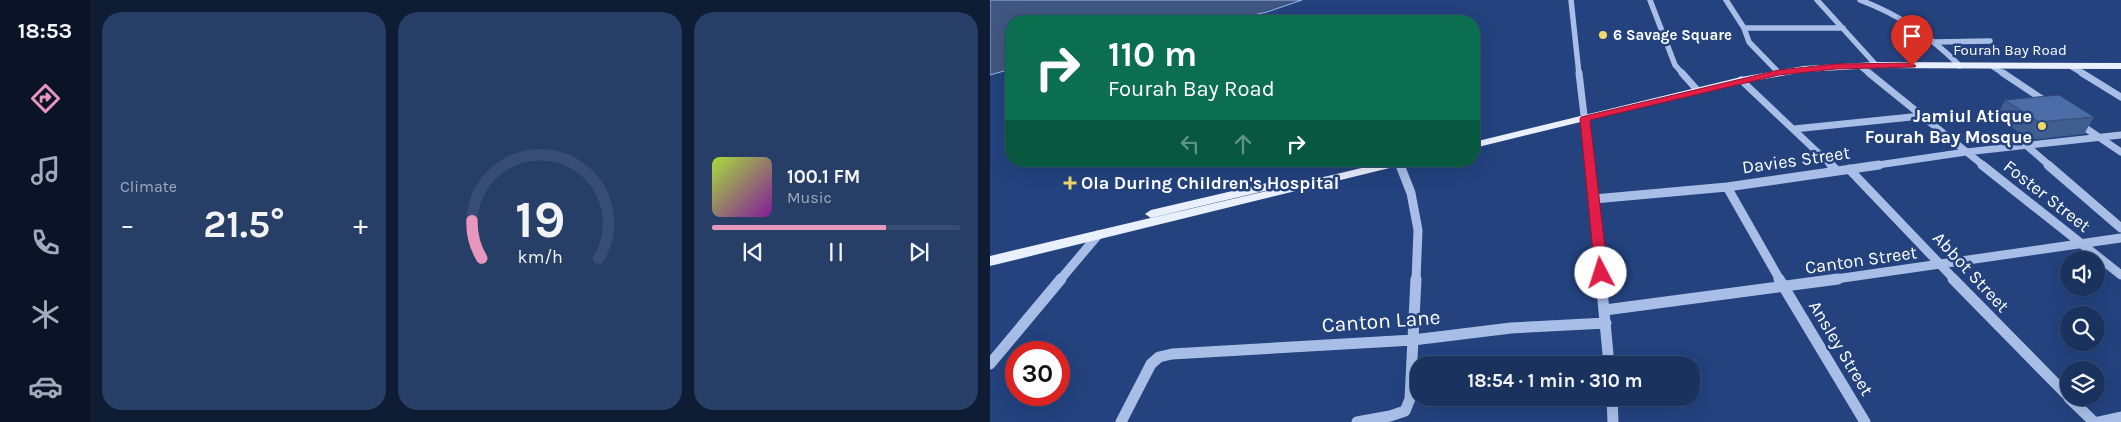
<!DOCTYPE html>
<html lang="en">
<head>
<meta charset="utf-8">
<style>
	body { margin:0; font-family:Karla,sans-serif; background:#273e67; color:#f1f3f6; height:100vh; display:flex; flex-direction:column; font-size:19px; white-space:nowrap }
	* { box-sizing:border-box; margin:0 }
	p { font-size:16px; color:#9faabc }
	.icon { flex:none; width:28px; height:28px; fill:none; stroke:currentColor; stroke-width:2; stroke-linecap:round; stroke-linejoin:round }
	.map { position:relative; flex:1; overflow:hidden }
	.details { display:flex; flex-direction:column; gap:12px; padding:12px; background:#0e1c34; width:900px }
	.details>* { flex:none }
	.hud { position:absolute; left:15px; top:15px; width:475px; height:152px; border-radius:20px; box-shadow:0 5px 20px #0002,0 0 0 1px #384d73; background:#0b6e4f; color:#fff; overflow:hidden }
	.buttons { position:absolute; left:1070px; top:251px; display:grid; gap:10px }
	.buttons a { display:grid; place-items:center; width:45px; height:45px; border-radius:50%; background:#1a325e; box-shadow:0 5px 20px #0002,0 0 0 1px #384d73; font-size:25px }
	.speed { position:absolute; left:15px; top:341px; display:flex; gap:10px; font-size:25px; font-weight:700; text-align:center }
	.speed>* { display:grid; place-content:center; width:65px; height:65px; border-radius:50%; background:#1a325e; box-shadow:0 5px 20px #0002,0 0 0 1px #384d73; line-height:1 }
	.speed .limit { border:8px solid #d22; background:#fff; color:#111 }
	.pin { position:absolute; display:grid; place-items:center; width:42px; height:42px; color:#fff; margin:-51px -21px; border-radius:50% 50% 50% 0; rotate:-45deg; box-shadow:0 0 5px #0007 }
	.pin .icon { rotate:45deg }
	.me { position:absolute; width:55px; margin:-28px; rotate:355deg; stroke-linejoin:round; filter:drop-shadow(0 0 4px #0008) }
	.turn { display:flex; align-items:center; gap:18px; height:105px; padding:0 20px; font-size:22px }
	.turn .icon { width:65px; height:65px; stroke-width:2.5 }
	.turn b { display:block; font-size:35px; line-height:42px }
	.lanes { display:flex; align-items:center; height:48px; padding:0 20px; background:#0003; justify-content:center; gap:25px; direction:ltr }
	.lanes .off { opacity:.35 }
	.big { font-size:38px; font-weight:700; line-height:1.1 }
	.details .card { flex:1; display:flex; flex-direction:column; justify-content:center; gap:8px; min-width:0; padding:0 18px; border-radius:20px; background:#273e67 }
	.details .dial { align-items:center; gap:0 }
	.dial svg { height:130px; overflow:visible; fill:none; stroke:#384d73; stroke-width:7; stroke-linecap:round; text-anchor:middle }
	.dial text { fill:#f1f3f6; stroke:none }
	.song { display:flex; align-items:center; gap:15px }
	.cover { width:60px; height:60px; border-radius:8px; background:linear-gradient(135deg,hsl(80 70% 55%),hsl(290 70% 35%)) }
	.played { height:5px; border-radius:2px; background:linear-gradient(90deg,#e797bd 70%,#384d73 70%) }
	.keys { display:flex; justify-content:space-around; direction:ltr }
	.heat { display:flex; justify-content:space-between; align-items:center; font-size:28px; direction:ltr }
	.details .tiles { flex:1; display:grid; gap:12px; grid-template-columns:repeat(3,1fr) }
	.trip { position:absolute; left:420px; top:356px; width:290px; height:50px; border-radius:20px; background:#1a325e; box-shadow:0 5px 20px #0002,0 0 0 1px #384d73; font-weight:700; line-height:50px; text-align:center }
	main { display:flex; flex:1; min-height:0 }
	.dock { display:flex; flex-direction:column; width:90px; justify-content:space-around; align-items:center; background:#0a1426; color:#9faabc }
	.dock .icon { width:35px; height:35px }
	.dock .current { color:#e797bd }
	.dock b { font-size:22px; color:#f1f3f6 }
	.map>svg:first-child { display:block }
</style>
</head>
<body>
<main>
<nav class="dock">
<b>18:53</b>
<svg class="icon current" aria-label="directions" viewBox="0 0 24 24"><path d="M12 3l9 9-9 9-9-9zM9 14v-3h6M13 9l2 2-2 2"/></svg>
<svg class="icon" aria-label="music" viewBox="0 0 24 24"><path d="M9 18V5l10-2v13"/><circle cx="6" cy="18" r="3"/><circle cx="16" cy="16" r="3"/></svg>
<svg class="icon" aria-label="phone" viewBox="0 0 24 24"><path d="M5 4h4l2 5-3 2q2 4 5 5l2-3 5 2v4C11 20 4 13 5 4z"/></svg>
<svg class="icon" aria-label="climate" viewBox="0 0 24 24"><path d="M12 3v18M4 7l16 10M4 17L20 7"/></svg>
<svg class="icon" aria-label="car" viewBox="0 0 24 24"><path d="M5 17H2v-5l4-1 3-4h7l3 4 3 1v5h-3M9 17h6M6 11h13"/><circle cx="7" cy="17" r="2"/><circle cx="17" cy="17" r="2"/></svg>
</nav>
<section class="details">
<div class="tiles">
<div class="card"><p>Climate</p>
<div class="heat"><a>−</a><b class="big">21.5°</b><a>+</a></div>
</div>
<div class="card dial"><svg viewBox="0 0 100 80">
<path d="M14 69A42 42 0 1 1 86 69"/>
<path d="M14 69A42 42 0 0 1 8 46" stroke="#e797bd"/>
<text x="50" y="56" font-size="32" font-weight="700">19</text>
<text x="50" y="72" font-size="11">km/h</text>
</svg></div>
<div class="card">
<div class="song"><i class="cover"></i><div><b>100.1 FM</b><p>Music</p></div></div>
<div class="played"></div>
<div class="keys"><svg class="icon" aria-label="previous" viewBox="0 0 24 24"><path d="M18 5L8 12l10 7zM5 5v14"/></svg><svg class="icon" aria-label="pause" viewBox="0 0 24 24"><path d="M8 5v14M16 5v14"/></svg><svg class="icon" aria-label="next" viewBox="0 0 24 24"><path d="M6 5l10 7-10 7zM19 5v14"/></svg></div>
</div>
</div>
</section>
<div class="map">
<svg width="1131" height="422" viewBox="0 0 1131 422">
	<rect width="100%" height="100%" fill="#23427e"/>
	<path fill="#405783" stroke="#9cb8e7" d="M 0,0 L 312,0 L 277,12 L 237,21 L 21,21 L 21,69 L 0,75 Z"/>
	<g fill="none" stroke-linecap="round" stroke-linejoin="round">
		<path stroke="#a8bee6" stroke-width="5.5" d="M 581,0 L 589,74
			M 660,0 L 685,65 L 693,74
			M 736,0 L 754,28 L 759,42 L 789,73
			M 827,0 L 886,65
			M 870,0 C 910,15 940,36 970,66
			M 754,28 L 853,28
			M 945,42 L 1000,41
			M 870,66 L 880,74
			M 1002,66 L 1014,74
			M 1082,67 L 1094,74"/>
		<path stroke="#a8bee6" stroke-width="7" d="M 589,73 L 600,166
			M 692,73 L 708,91
			M 879,73 L 994,166
			M 1013,73 L 1058,103
			M 1092,73 L 1131,97
			M 751,80 L 842,166
			M 1088,123 L 1131,152
			M 804,129 L 931,116
			M 1037,146 L 1060,166
			M 409,163 L 410,166
			M 881,166 L 976,152 L 1131,135"/>
		<path stroke="#a8bee6" stroke-width="9" d="M 410,165 L 421,193 L 428,230 L 426,280
			M 600,165 L 611,280
			M 841,165 L 846,170
			M 992,165 L 1131,275
			M 1058,165 L 1131,228
			M 859,169 L 965,280
			M 737,187 L 790,280
			M 604,199 L 737,187 L 889,165
			M 70,280 L 108,235
			M 839,280 L 1131,238"/>
		<path stroke="#a8bee6" stroke-width="11" d="M 611,279 L 619,365
			M 789,279 L 875,422
			M 963,279 L 1079,397
			M 615,310 L 848,279
			M 0,364 L 71,279
			M 622,398 L 623,422
			M 1079,398 L 1104,422
			M 131,422 L 161,364 L 169,357 L 182,354 L 423,340 L 521,328 L 616,323
			M 367,422 L 400,416 L 415,411 L 420,399 L 426,279
			M 1108,422 L 1131,417"/>
		<path fill="#e9effd" fill-rule="evenodd" d="M 886,62 L 1131,63 L 1131,69 L 886,68 L 814,72 L 751,83 L 484,148 L 484,142 L 751,77 L 814,66 Z
			M 401,161 L 421,161 L 416,164 L 0,266 L 0,256 Z
			M 285,181 L 291,185 L 289,188 L 161,218 L 155,214 L 161,210 Z"/>
	</g>
	<path fill="#405d90" d="M 1015,100 L 1104,117 L 1094,134 L 1039,140 L 1007,116 Z"/>
	<path fill="#4b6ca7" stroke="#344c75" d="M 1069,95 L 1104,117 L 1049,122 L 1015,100 Z"/>
	<path fill="#e11d48" stroke="#92132f" d="M 922,63 L 926,66 L 925,67 L 846,69 L 789,75 L 600,120 L 618,273 L 616,276 L 607,276 L 605,273 L 590,119 L 591,117 L 789,70 L 846,64 Z"/>
	<g fill="#f2d76a" stroke="#23427e" stroke-width="2">
		<circle cx="613" cy="35" r="5"/>
		<circle cx="1052" cy="126" r="5"/>
		<path d="M77.5 175.5h5v5h5v5h-5v5h-5v-5h-5v-5h5z"/>
	</g>
	<g text-anchor="middle" stroke-width="5" stroke-linejoin="round" paint-order="stroke">
		<g font-size="15" font-weight="bold" fill="#fff" stroke="#23427e" text-anchor="start">
			<text x="623" y="40">6 Savage Square</text>
		</g>
		<g font-size="15" fill="#fff" stroke="#23427e">
			<text x="1020" y="55">Fourah Bay Road</text>
		</g>
		<g font-size="18" font-weight="bold" fill="#fff" stroke="#23427e" text-anchor="end">
			<text x="1042" y="122">Jamiul Atique<tspan x="1042" dy="21">Fourah Bay Mosque</tspan></text>
			<text x="91" y="189" text-anchor="start">Ola During Children's Hospital</text>
		</g>
		<g font-size="18" fill="#fff" stroke="#23427e">
			<text transform="translate(806 160) rotate(-8)" y="6">Davies Street</text>
			<text transform="translate(1057 196) rotate(38)" y="6">Foster Street</text>
			<text transform="translate(871 260) rotate(-8)" y="6">Canton Street</text>
			<text transform="translate(981 272) rotate(47)" y="6">Abbot Street</text>
			<text transform="translate(851 348) rotate(59)" y="6">Ansley Street</text>
		</g>
		<g font-size="21" fill="#fff" stroke="#23427e">
			<text transform="translate(391 321) rotate(-4)" y="7">Canton Lane</text>
		</g>
	</g>
</svg>
<div class="buttons">
<a><svg class="icon" aria-label="sound" viewBox="0 0 24 24"><path d="M4 9h4l5-4v14l-5-4H4zM17 9q2 3 0 6"/></svg></a>
<a><svg class="icon" aria-label="search" viewBox="0 0 24 24"><circle cx="10" cy="10" r="6"/><path d="M15 15l6 6"/></svg></a>
<a><svg class="icon" aria-label="layers" viewBox="0 0 24 24"><path d="M12 4l9 5-9 5-9-5zM3 14l9 5 9-5"/></svg></a>
</div>
<div class="speed"><div class="limit">30</div></div>
<div class="pin" style="left:922px;top:66px;background:#d93025"><svg class="icon" aria-label="arrive" viewBox="0 0 24 24"><path d="M6 21V4h12l-3 4 3 4H6"/></svg></div>
<svg class="me" style="left:611px;top:273px" viewBox="-20 -20 40 40"><circle r="19" fill="#fff"/><path d="M0-13L10 11 0 6-10 11z" fill="#e11d48"/></svg>
<div class="trip">18:54 · 1 min · 310 m</div>
<div class="hud">
<div class="turn"><svg class="icon" aria-label="right" viewBox="0 0 24 24"><path d="M7 20v-9h11M14 6l5 5-5 5"/></svg><div><b>110 m</b>Fourah Bay Road</div></div>
<div class="lanes"><svg class="icon off" aria-label="left" viewBox="0 0 24 24"><path d="M17 20v-9H6M10 6l-5 5 5 5"/></svg><svg class="icon off" aria-label="ahead" viewBox="0 0 24 24"><path d="M12 20V5M6 11l6-6 6 6"/></svg><svg class="icon" aria-label="right" viewBox="0 0 24 24"><path d="M7 20v-9h11M14 6l5 5-5 5"/></svg></div>
</div>
</div>
</main>
</body>
</html>
